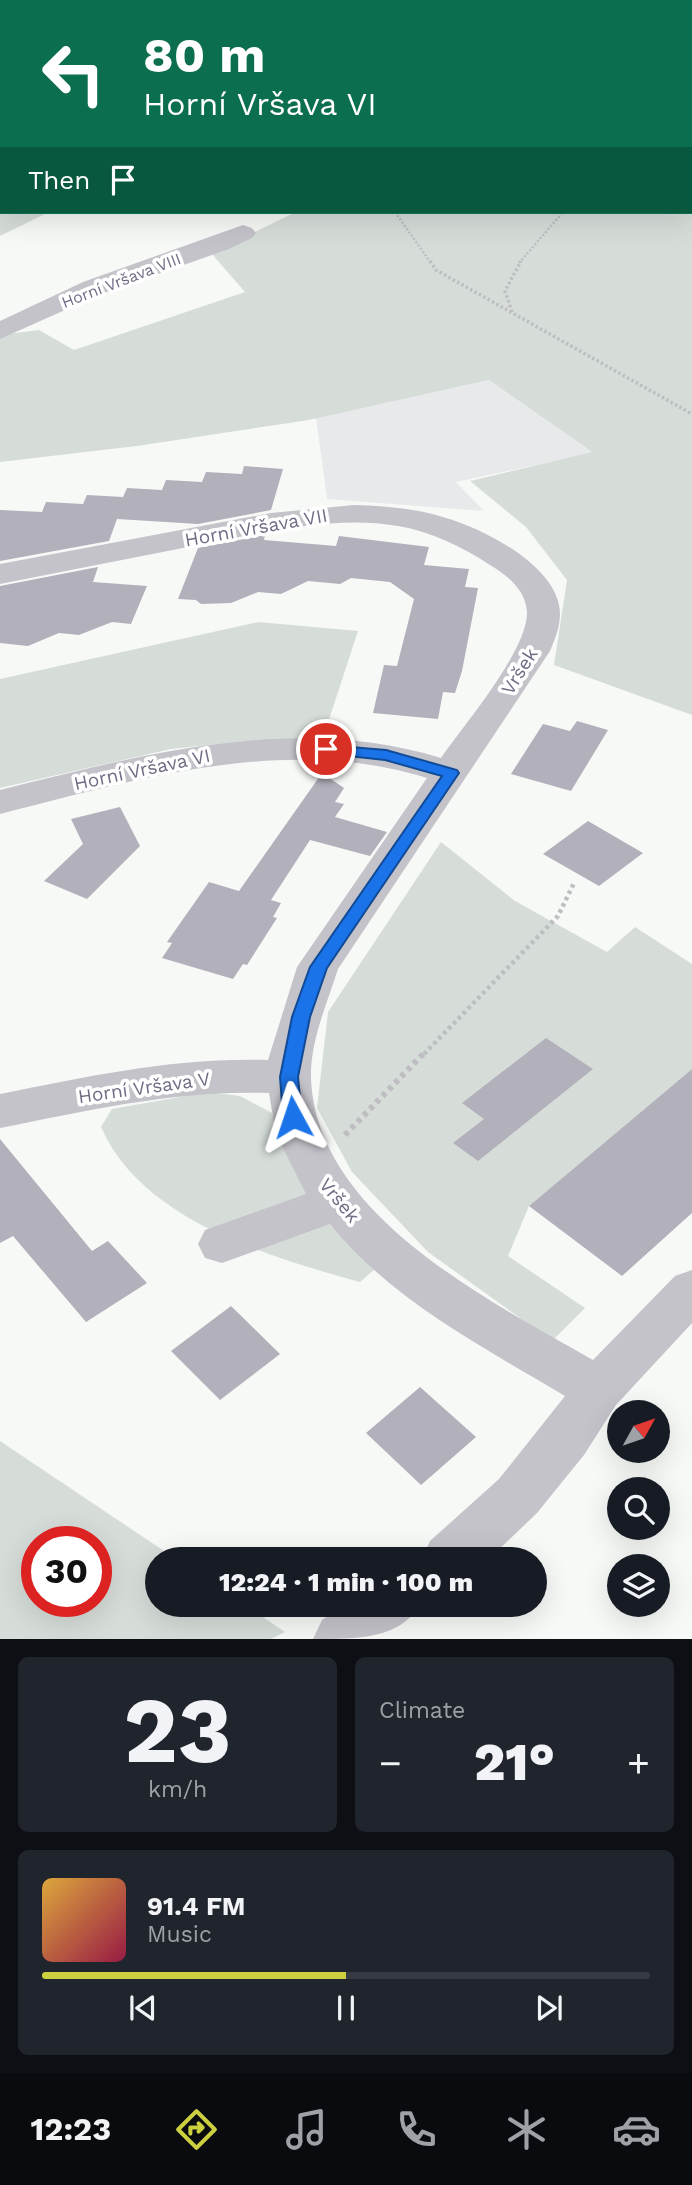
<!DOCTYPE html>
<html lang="en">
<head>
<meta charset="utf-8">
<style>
	body { margin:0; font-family:"Work Sans",sans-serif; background:#20242c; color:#f1f3f6; height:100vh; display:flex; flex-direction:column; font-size:26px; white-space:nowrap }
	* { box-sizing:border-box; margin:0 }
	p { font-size:23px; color:#9ea1a6 }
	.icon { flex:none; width:38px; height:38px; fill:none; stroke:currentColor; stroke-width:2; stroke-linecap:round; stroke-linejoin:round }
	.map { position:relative; height:1639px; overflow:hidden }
	.side { display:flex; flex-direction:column; gap:18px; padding:18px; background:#0d0f14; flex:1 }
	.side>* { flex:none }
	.hud { position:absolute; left:0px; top:0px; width:693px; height:214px; box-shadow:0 7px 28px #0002; background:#0b6e4f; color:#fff; overflow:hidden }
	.needle { width:46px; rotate:50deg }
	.tools { position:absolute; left:607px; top:1400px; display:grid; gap:14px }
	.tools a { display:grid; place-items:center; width:63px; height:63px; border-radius:50%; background:#171b24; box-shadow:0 7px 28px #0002; font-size:35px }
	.speed { position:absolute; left:21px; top:1526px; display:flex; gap:14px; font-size:35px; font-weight:700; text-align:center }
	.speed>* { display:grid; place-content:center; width:91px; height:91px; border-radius:50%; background:#171b24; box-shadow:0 7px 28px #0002; line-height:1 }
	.speed .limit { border:10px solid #d22; background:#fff; color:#111 }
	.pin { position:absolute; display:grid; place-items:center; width:60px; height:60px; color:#fff; margin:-30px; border:4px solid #fff; border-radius:50%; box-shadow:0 2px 7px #0007 }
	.me { position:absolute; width:77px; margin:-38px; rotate:355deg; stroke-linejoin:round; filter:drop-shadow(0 0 5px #0008) }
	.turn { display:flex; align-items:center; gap:24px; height:147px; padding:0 28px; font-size:32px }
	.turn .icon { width:91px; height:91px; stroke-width:2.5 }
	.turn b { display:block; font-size:49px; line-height:60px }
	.then { display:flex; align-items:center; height:66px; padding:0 28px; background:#0003; gap:14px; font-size:26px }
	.big { font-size:52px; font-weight:800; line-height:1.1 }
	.side .card { flex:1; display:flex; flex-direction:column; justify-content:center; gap:10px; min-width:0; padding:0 24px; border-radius:10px; background:#20242c }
	.side .dial { align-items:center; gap:0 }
	.dial b { font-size:91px; line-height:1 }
	.song { display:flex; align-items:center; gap:21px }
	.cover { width:84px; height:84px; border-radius:10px; background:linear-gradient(135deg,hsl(40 70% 55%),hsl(340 70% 35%)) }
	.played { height:7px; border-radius:4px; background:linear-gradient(90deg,#ccd03f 50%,#363941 50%) }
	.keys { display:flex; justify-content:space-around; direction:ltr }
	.heat { display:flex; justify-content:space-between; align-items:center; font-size:38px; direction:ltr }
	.side .tiles { flex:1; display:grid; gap:18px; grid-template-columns:1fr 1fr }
	.card:last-child { grid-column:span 2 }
	.trip { position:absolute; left:145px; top:1547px; width:402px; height:70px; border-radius:35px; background:#171b24; box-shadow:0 7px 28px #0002; font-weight:800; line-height:70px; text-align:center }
	.tab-bar { display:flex; height:112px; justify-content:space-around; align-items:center; background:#090b0e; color:#9ea1a6 }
	.tab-bar .icon { width:49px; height:49px }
	.tab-bar .on { color:#ccd03f }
	.tab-bar b { font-size:32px; color:#f1f3f6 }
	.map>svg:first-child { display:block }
</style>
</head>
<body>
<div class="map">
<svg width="692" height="1639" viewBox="0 0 692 1639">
	<rect width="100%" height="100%" fill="#f7f9f7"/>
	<path fill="#e8e9ea" d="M 489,380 L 593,453 L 456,482 L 484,511 L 327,499 L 316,418 Z"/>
	<path fill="#d6ddd9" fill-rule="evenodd" d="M 4,0 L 692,0 L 692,715 L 554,665 L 567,580 L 526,527 L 470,481 L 592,452 L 489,380 L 309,420 L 137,446 L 0,462 L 0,335 L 39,330 L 74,350 L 245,292 L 211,253 L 296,212 L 691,212 L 691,2 L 2,2 L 2,212 L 49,212 L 0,236 L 0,3 Z
		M 258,622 L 358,631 L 322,741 L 246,741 L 171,749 L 0,788 L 0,679 Z
		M 441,842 L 515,901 L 607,952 L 635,927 L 692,964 L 692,1069 L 529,1206 L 508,1256 L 585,1308 L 552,1341 L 428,1252 L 352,1172 L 317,1108 L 328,1012 Z
		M 208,1092 L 240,1096 L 272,1113 L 308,1193 L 376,1268 L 360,1282 C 270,1257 142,1221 101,1127 L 112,1109 Z
		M 0,1441 L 176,1559 L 158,1559 L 158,1605 L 245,1605 L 285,1632 L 271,1639 L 0,1639 ZM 37,1542 L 96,1542 L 96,1601 L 37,1601 Z"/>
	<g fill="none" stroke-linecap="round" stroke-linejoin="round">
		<path fill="#c6c5d0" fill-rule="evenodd" d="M 691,73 L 692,73 L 692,77 L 691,77 Z"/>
	</g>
	<path fill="#b2b0bb" d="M 244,466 L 283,469 L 271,510 L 198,524 L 117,519 L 109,541 L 0,561 L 0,510 L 42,512 L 46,502 L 83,504 L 87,495 L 123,497 L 127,488 L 162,490 L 166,480 L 202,482 L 206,472 L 242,474 Z
		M 265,535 L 264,540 L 336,546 L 339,536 L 429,547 L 424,565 L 469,569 L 465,587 L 478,588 L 462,671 L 455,693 L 443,692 L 438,719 L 373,713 L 384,665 L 397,666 L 414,599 L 390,582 L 351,578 L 340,584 L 308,581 L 281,594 L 258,592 L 231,603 L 201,604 L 196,600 L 178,599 L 198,548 Z
		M 98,567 L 93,582 L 147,586 L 131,624 L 112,622 L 79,635 L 59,633 L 28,646 L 0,643 L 0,586 Z
		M 577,721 L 608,730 L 571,791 L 511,774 L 543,724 L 570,731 Z
		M 322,773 L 344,788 L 335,802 L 344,804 L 335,817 L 387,832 L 370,856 L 310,840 L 271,900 L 281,903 L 273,917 L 277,918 L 247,965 L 243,964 L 233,979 L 162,958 L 172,943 L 167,942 L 209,882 L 239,891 Z
		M 120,807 L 140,846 L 87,899 L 44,881 L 83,844 L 71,819 Z
		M 588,821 L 643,853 L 599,886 L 543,854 Z
		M 546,1038 L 593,1069 L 478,1161 L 453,1143 L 484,1119 L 462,1103 Z
		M 692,1069 L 692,1213 L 622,1276 L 529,1206 Z
		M 0,1139 L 92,1251 L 108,1241 L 147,1283 L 86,1322 L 13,1236 L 0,1243 Z
		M 231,1306 L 280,1354 L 220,1400 L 171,1351 Z
		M 420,1387 L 476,1437 L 421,1485 L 366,1433 Z"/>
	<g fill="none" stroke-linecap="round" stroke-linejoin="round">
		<path stroke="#bebdc2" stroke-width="2.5" stroke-dasharray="2 2" stroke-linecap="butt" d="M 33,2 L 36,0
			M 395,212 L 431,263
			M 519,263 L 563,212"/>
		<path stroke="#bebdc2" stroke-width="3.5" stroke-dasharray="2.5 2.5" stroke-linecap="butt" d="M 430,261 L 436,270 L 692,414
			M 512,312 L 505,291 L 521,261"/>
		<path stroke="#bebdc2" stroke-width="4.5" stroke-dasharray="3.5 3.5" stroke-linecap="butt" d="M 424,1054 L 558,916 L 574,883"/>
		<path stroke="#bebdc2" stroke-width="6" stroke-dasharray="4.5 4.5" stroke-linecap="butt" d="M 345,1135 L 425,1052"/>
		<path fill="#c5c3ca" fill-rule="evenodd" d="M 243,225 L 252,228 L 256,233 L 252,238 L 229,249 L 101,294 L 0,339 L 0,321 L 83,282 Z
			M 354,505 C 385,506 416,508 446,518 C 484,529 560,567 560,614 C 560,627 555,639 550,651 L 338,969 C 327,1004 310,1041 311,1078 C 316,1215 489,1300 593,1360 L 675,1276 L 692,1270 L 692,1323 L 616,1405 L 584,1455 L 537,1513 L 489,1559 L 422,1559 L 430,1541 L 499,1479 L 565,1396 C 483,1347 390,1299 330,1224 L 222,1263 L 205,1258 L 198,1244 L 205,1230 L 306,1194 L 276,1134 L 269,1093 C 177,1090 90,1110 0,1128 L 0,1094 C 89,1076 177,1057 268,1060 L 297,967 L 427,778 C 287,734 137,779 0,814 L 0,790 C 144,754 295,713 441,758 C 464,725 527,651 527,613 C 526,590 508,576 490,565 C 461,546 432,532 398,526 C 333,515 262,533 198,545 C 132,558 66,571 0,584 L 0,564 L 271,513 Z
			M 344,1605 L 420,1605 C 399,1639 358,1639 313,1639 L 322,1620 Z"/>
	</g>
	<path fill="#1a73e8" stroke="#114b97" stroke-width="2" d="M 326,745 L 386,750 L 457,770 L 459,773 L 327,968 L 310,1017 L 298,1077 L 302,1117 L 293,1124 L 283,1117 L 280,1077 L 292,1017 L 310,967 L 442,776 L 385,760 L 321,753 L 319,749 Z"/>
	<g text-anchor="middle" stroke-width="7" stroke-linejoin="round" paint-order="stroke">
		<g font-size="16" fill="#716b84" stroke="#fff">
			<text transform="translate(121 280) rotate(-21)" y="6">Horní Vršava VIII</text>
		</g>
		<g font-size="19" fill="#716b84" stroke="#fff">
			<text transform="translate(256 527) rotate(-10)" y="7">Horní Vršava VII</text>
			<text transform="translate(519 671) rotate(-58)" y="7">Vršek</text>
			<text transform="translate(142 769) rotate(-12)" y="7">Horní Vršava VI</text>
			<text transform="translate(144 1087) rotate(-8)" y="7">Horní Vršava V</text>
			<text transform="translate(340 1200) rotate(50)" y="7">Vršek</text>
		</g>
	</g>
</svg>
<div class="tools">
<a><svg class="needle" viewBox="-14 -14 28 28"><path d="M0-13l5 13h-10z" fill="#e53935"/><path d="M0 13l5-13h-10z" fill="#9ea1a6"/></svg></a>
<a><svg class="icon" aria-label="search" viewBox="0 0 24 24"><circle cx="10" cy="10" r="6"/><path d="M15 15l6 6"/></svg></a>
<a><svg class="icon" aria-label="layers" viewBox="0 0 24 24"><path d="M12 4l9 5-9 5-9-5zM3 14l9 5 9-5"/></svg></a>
</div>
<div class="speed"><div class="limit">30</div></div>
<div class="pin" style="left:326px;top:749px;background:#d93025"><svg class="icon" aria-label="arrive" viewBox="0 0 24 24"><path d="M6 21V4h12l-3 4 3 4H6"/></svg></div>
<svg class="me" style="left:293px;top:1117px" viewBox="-20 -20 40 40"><path d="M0-17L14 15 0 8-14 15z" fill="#1a73e8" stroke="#fff" stroke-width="4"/></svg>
<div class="trip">12:24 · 1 min · 100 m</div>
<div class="hud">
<div class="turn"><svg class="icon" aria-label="left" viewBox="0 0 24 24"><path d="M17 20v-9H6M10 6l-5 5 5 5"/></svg><div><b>80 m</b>Horní Vršava VI</div></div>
<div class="then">Then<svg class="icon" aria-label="arrive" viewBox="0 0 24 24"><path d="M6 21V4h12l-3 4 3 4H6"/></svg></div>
</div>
</div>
<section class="side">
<div class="tiles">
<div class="card dial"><b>23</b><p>km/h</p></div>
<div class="card"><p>Climate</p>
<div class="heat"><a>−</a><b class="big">21°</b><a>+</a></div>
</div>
<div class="card">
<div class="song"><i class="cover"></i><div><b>91.4 FM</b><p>Music</p></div></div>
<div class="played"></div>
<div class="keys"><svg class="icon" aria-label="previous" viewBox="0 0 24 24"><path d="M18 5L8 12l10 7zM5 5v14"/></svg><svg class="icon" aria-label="pause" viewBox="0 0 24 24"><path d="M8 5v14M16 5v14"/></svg><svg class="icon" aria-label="next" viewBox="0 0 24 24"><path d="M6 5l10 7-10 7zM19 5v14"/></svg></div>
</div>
</div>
</section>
<nav class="tab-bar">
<b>12:23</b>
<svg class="icon on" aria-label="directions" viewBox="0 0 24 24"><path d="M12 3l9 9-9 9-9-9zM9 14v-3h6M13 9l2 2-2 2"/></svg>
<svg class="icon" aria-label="music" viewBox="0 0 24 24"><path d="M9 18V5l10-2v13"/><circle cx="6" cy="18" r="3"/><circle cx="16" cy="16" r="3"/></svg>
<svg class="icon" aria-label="phone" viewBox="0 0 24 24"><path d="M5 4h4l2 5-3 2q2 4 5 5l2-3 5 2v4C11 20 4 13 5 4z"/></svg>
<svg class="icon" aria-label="climate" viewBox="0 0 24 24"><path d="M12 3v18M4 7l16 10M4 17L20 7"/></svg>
<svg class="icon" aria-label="car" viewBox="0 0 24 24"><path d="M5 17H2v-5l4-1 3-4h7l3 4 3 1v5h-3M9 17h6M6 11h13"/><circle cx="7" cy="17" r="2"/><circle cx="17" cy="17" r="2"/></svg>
</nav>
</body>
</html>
